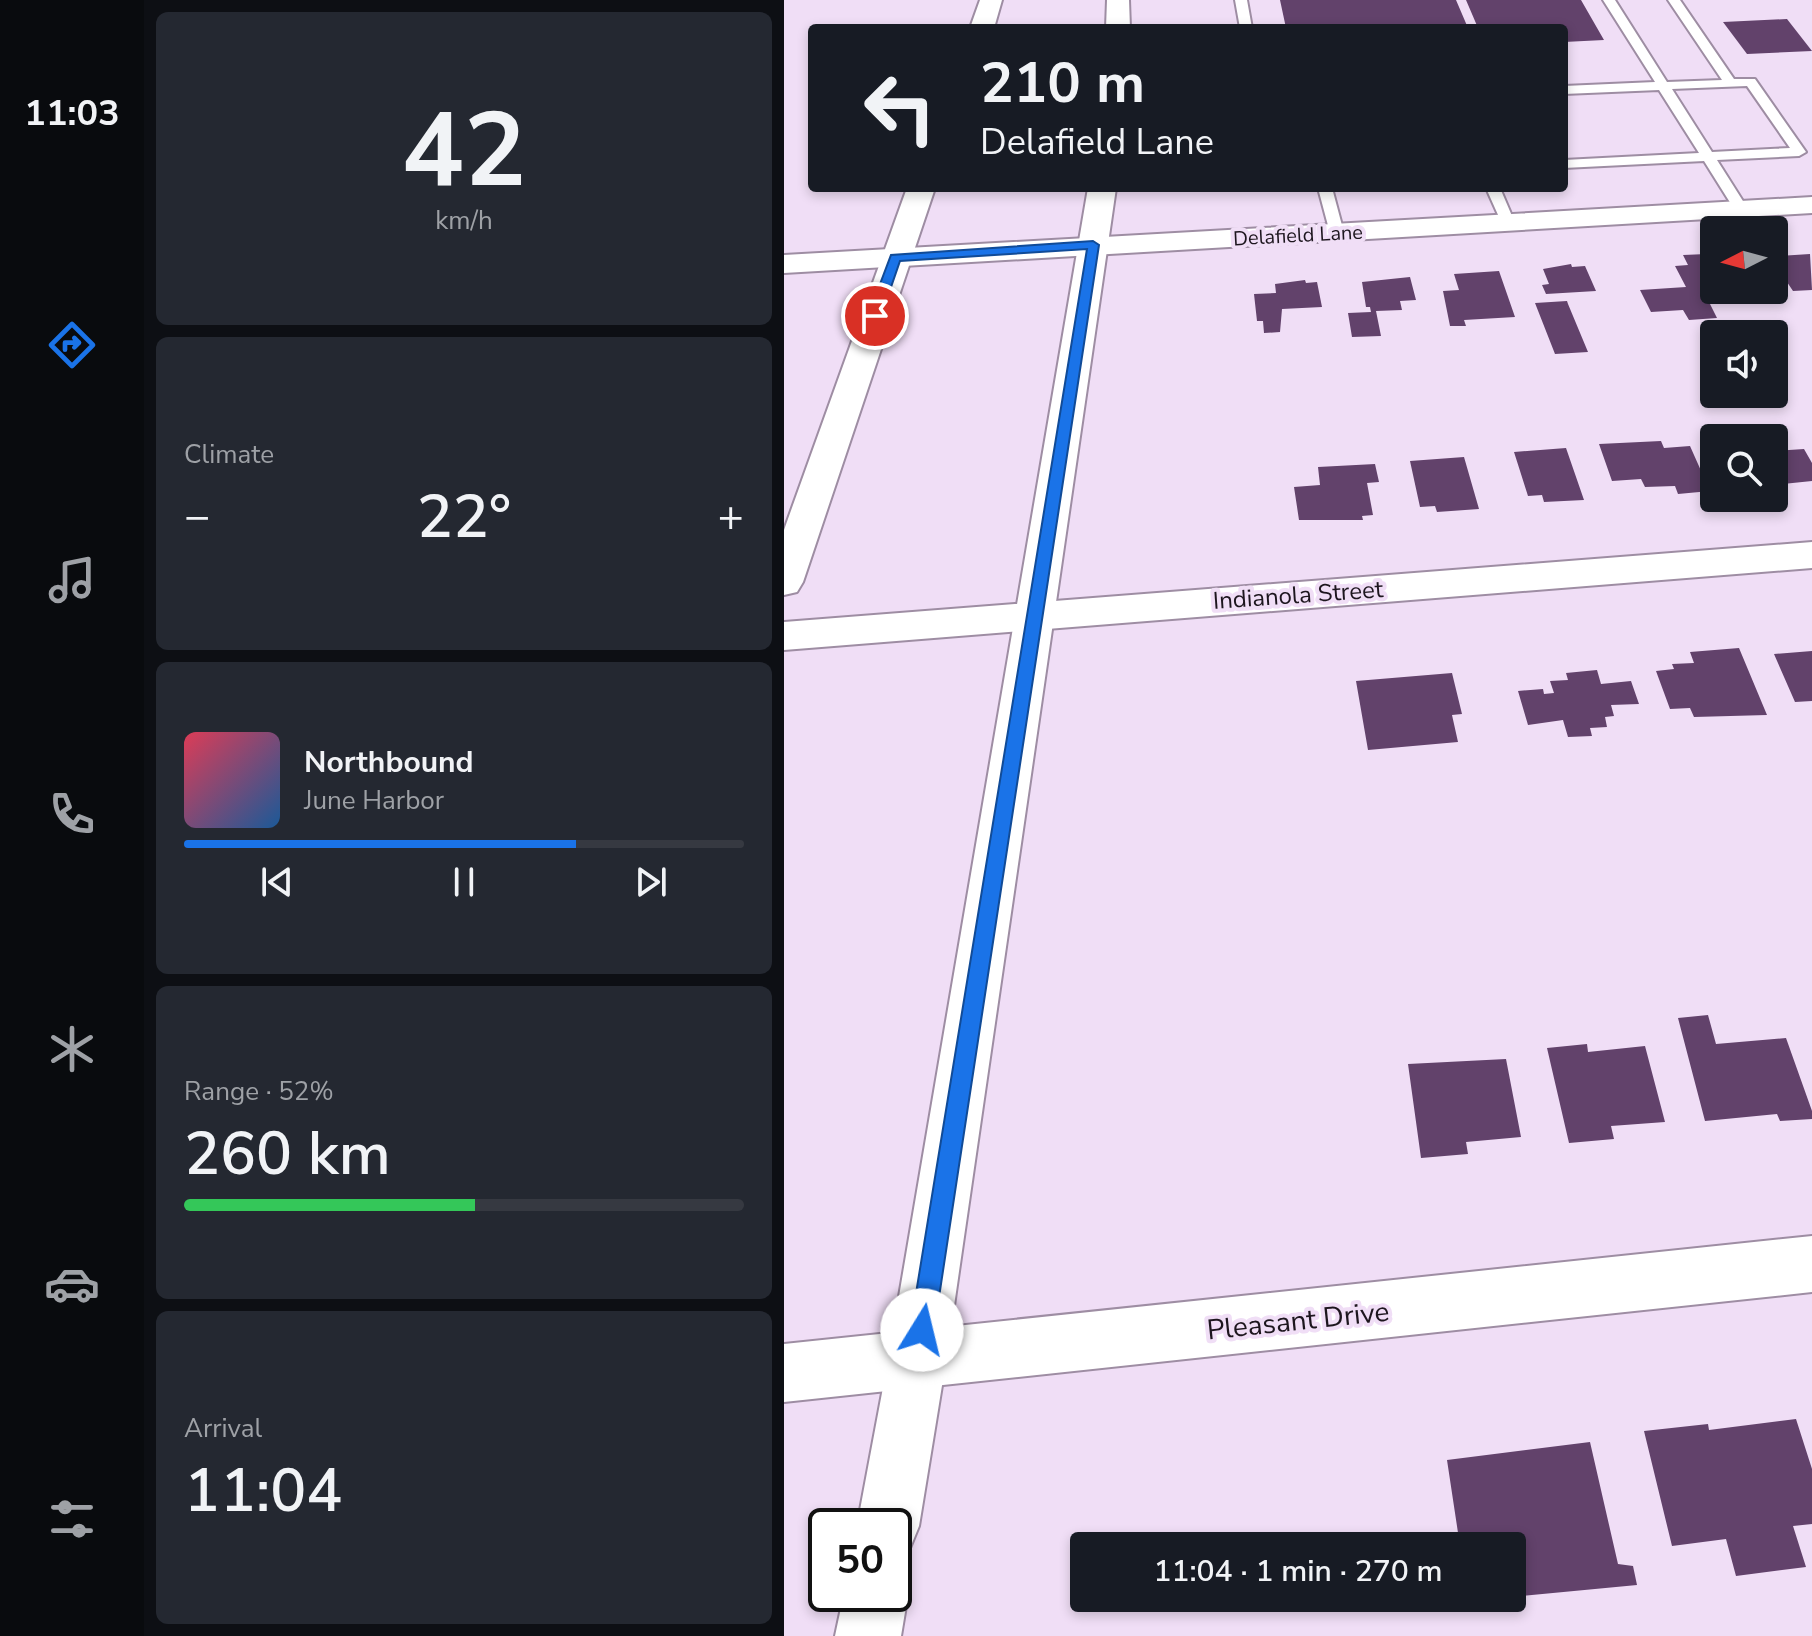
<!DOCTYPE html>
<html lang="en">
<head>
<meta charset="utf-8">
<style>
	body { margin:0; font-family:"Nunito Sans",sans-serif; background:#242831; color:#f1f3f6; height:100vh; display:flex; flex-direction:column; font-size:30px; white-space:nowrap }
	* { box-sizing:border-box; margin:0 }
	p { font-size:26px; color:#9ea1a6 }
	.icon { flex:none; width:44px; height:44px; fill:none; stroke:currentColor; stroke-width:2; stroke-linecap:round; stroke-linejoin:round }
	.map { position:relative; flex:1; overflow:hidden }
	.side { display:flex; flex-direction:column; gap:12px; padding:12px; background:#0d0f14; width:640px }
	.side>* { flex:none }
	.guide { position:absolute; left:24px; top:24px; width:760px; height:168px; border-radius:8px; box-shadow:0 4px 12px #0003; background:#171b24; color:#f1f3f6; overflow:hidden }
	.needle { width:52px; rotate:264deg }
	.fabs { position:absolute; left:916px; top:216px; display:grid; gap:16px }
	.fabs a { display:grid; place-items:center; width:88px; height:88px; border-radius:8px; background:#171b24; box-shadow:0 4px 12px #0003; font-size:40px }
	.speed { position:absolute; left:24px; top:1508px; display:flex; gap:16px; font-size:40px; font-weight:700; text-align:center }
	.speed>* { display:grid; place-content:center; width:104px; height:104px; border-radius:50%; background:#171b24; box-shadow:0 4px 12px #0003; line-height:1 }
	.speed .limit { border:4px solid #111; border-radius:12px; background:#fff; color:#111 }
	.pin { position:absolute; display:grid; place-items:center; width:68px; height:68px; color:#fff; margin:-34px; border:4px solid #fff; border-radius:50%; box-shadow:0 2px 8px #0007 }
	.me { position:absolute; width:88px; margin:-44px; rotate:9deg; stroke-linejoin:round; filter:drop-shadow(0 0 6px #0008) }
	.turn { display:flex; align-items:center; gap:28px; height:168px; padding:0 40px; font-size:36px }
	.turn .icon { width:104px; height:104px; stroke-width:2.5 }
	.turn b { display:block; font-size:56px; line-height:68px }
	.big { font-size:60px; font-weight:600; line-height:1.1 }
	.side .tile { flex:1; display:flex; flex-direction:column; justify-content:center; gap:12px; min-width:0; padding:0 28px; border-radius:12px; background:#242831 }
	.side .dial { align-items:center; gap:0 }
	.dial b { font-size:104px; line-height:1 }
	.song { display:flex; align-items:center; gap:24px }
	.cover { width:96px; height:96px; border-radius:12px; background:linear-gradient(135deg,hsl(350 70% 55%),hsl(210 70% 35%)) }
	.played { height:8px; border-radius:4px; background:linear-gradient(90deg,#1a73e8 70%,#363941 70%) }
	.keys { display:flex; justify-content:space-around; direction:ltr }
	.heat { display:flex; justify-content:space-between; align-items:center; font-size:44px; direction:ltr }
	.charge { height:12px; border-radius:6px; background:linear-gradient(90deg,#34c759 52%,#363941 0) }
	.trip { position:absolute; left:286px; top:1532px; width:456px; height:80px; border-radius:8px; background:#171b24; box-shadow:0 4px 12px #0003; font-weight:600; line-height:80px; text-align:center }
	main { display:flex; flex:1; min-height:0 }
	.menu { display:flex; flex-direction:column; width:144px; justify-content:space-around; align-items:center; background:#090b0e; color:#9ea1a6 }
	.menu .icon { width:56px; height:56px }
	.menu .active { color:#1a73e8 }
	.menu b { font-size:36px; color:#f1f3f6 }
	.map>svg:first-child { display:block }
</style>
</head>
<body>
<main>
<nav class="menu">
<b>11:03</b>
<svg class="icon active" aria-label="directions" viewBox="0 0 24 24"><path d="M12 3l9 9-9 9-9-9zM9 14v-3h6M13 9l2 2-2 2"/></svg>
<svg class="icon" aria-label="music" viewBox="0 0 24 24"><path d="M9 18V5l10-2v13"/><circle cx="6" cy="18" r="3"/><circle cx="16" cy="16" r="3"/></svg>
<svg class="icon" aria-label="phone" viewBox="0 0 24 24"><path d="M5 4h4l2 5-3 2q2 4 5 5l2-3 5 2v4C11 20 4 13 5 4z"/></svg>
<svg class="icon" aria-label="climate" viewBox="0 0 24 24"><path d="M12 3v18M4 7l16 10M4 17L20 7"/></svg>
<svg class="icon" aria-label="car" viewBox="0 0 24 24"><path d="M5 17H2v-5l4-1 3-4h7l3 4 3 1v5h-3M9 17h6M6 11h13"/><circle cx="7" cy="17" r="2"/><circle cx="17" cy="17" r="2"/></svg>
<svg class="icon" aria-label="filters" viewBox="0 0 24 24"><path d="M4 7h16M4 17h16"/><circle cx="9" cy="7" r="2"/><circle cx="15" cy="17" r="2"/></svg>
</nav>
<section class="side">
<div class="tile dial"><b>42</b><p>km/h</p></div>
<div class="tile"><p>Climate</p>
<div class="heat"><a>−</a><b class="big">22°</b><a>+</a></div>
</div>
<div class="tile">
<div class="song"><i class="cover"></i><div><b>Northbound</b><p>June Harbor</p></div></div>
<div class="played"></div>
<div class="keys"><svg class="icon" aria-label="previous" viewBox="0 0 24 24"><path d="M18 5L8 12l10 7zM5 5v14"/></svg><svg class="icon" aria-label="pause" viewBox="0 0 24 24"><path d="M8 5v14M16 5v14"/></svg><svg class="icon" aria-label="next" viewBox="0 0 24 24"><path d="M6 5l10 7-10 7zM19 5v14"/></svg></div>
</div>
<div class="tile"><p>Range · 52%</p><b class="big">260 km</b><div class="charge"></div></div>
<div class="tile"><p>Arrival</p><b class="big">11:04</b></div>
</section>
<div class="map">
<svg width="1028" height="1636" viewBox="0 0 1028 1636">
	<rect width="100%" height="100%" fill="#f0def6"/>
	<path fill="#62426b" d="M 496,0 L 672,0 L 684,28 L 502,28 Z
		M 682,0 L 797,0 L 820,40 L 780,42 L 780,28 L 694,28 Z
		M 1003,19 L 1028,51 L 963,54 L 939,22 Z
		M 923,254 L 930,267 L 930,290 L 943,290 L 944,293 L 931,294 L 935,302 L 925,302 L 933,318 L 905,320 L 899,310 L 867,312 L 856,290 L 902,287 L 891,266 L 904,265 L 899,255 Z
		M 1026,254 L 1028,290 L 1009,291 L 1003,282 L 998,282 L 990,262 L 999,262 L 995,256 Z
		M 787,264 L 788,267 L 801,266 L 812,291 L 762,294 L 758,285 L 765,284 L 759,269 Z
		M 715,271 L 731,317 L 680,320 L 682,326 L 666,326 L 659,291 L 675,290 L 670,274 Z
		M 626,277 L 632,300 L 616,301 L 618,310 L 592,311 L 597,336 L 568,337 L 564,313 L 587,312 L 586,307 L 582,307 L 578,282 Z
		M 521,280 L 522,283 L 533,282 L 538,307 L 498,309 L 496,332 L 480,333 L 479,321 L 473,321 L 470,294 L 492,293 L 491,284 Z
		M 783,301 L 784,304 L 804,352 L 771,354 L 751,303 Z
		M 877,441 L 880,448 L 906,446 L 926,491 L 894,494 L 891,486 L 861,487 L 857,479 L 828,481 L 815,444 Z
		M 782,448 L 800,500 L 760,502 L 758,495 L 744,496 L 730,452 Z
		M 1020,449 L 1028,463 L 1028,481 L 990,485 L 990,451 Z
		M 680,457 L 695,509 L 653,512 L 651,506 L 636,507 L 626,461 Z
		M 591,464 L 595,482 L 583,483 L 589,515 L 578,516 L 579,520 L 515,520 L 510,487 L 536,485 L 534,467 Z
		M 955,648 L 983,715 L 910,717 L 906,708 L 886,709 L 872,671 L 890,669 L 888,664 L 910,663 L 906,652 Z
		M 1028,651 L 1028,701 L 1011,702 L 990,654 Z
		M 813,670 L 817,684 L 847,681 L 855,704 L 827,705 L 830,716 L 821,717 L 823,727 L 806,728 L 808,736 L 784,737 L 779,720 L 744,725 L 734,691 L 759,689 L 760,694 L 770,693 L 766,681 L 784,680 L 782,673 Z
		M 668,673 L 678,714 L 668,715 L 674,742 L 584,750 L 572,681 Z
		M 924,1015 L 932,1044 L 1002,1038 L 1028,1111 L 1028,1119 L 996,1121 L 993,1114 L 921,1121 L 894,1018 Z
		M 803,1044 L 804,1052 L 861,1046 L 881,1122 L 827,1126 L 830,1139 L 785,1143 L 763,1048 Z
		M 722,1059 L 737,1137 L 682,1142 L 684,1154 L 637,1158 L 624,1064 Z
		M 1012,1419 L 1028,1469 L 1028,1524 L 1009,1526 L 1022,1567 L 952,1576 L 942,1539 L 888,1546 L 860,1431 L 924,1424 L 925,1430 Z
		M 806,1442 L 834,1564 L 849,1566 L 853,1585 L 728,1597 L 728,1546 L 676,1546 L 663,1460 Z"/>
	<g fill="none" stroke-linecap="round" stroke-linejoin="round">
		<g stroke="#9e8da3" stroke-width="4">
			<path id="service" d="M 451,0 L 463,0 L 468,28 L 456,28 Z
				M 819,0 L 831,0 L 883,82 L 938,80 L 884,0 L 896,0 L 950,79 L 971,79 L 1022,152 L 1015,156 L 933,160 L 964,209 L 962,212 L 952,212 L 920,161 L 780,168 L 780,160 L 915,153 L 875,90 L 780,94 L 780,86 L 871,82 ZM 963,86 L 1006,148 L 928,152 L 888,89 Z
				M 534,188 L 548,188 L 560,233 L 558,236 L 548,236 L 546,233 Z
				M 702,188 L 716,188 L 731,223 L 729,226 L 719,226 Z"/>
		</g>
		<g stroke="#9e8da3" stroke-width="4">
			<path id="minor" d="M 1028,197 L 1028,213 L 0,273 L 0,255 Z
				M 1028,542 L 1028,568 L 0,650 L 0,622 Z
				M 1028,1236 L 1028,1292 L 0,1402 L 0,1344 Z"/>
		</g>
		<g stroke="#9e8da3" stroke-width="4">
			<path id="secondary" d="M 196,0 L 218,0 L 210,28 L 186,28 Z
				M 323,0 L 345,0 L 346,28 L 322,28 Z
				M 123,188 L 151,188 L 19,582 L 13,592 L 0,595 L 0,530 Z
				M 304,188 L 332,188 L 162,1361 L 135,1526 L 126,1548 L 110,1555 L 110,1526 L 73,1526 L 104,1361 Z
				M 110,1569 L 115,1571 L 124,1594 L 117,1636 L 51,1636 L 60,1594 L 110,1594 Z"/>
		</g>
		<use href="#service" fill="#fff" fill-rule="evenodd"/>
		<use href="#minor" fill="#fff" fill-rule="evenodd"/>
		<use href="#secondary" fill="#fff" fill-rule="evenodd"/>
	</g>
	<path fill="#1a73e8" stroke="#114b97" stroke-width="2" d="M 309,241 L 315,245 L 150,1330 L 146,1338 L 138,1341 L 129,1338 L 126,1330 L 303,249 L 116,261 L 97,316 L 91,320 L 84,316 L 107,255 Z"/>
	<g text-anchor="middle" stroke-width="8" stroke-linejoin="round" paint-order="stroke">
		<g font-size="20" fill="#1d161e" stroke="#f0def6">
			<text transform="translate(514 235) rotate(-3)" y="7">Delafield Lane</text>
		</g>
		<g font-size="24" fill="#1d161e" stroke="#f0def6">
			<text transform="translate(514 595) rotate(-4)" y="8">Indianola Street</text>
		</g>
		<g font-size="28" fill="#1d161e" stroke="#f0def6">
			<text transform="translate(514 1320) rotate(-6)" y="10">Pleasant Drive</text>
		</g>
	</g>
</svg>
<div class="fabs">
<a><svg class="needle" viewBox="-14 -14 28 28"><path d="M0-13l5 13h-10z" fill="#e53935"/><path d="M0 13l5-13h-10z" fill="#9ea1a6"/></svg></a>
<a><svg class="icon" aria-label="sound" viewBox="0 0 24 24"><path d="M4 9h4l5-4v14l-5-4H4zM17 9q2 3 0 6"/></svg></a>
<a><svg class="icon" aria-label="search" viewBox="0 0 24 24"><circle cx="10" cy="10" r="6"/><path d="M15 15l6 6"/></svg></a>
</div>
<div class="speed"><div class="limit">50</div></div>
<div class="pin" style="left:91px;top:316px;background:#d93025"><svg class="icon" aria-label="arrive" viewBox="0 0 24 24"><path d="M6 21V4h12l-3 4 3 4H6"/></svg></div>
<svg class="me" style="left:138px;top:1330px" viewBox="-20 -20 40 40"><circle r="19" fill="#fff"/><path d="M0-13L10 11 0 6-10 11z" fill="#1a73e8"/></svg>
<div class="trip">11:04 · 1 min · 270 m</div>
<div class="guide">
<div class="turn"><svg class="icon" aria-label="left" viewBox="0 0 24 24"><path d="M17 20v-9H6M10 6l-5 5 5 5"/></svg><div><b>210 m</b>Delafield Lane</div></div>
</div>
</div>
</main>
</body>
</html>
